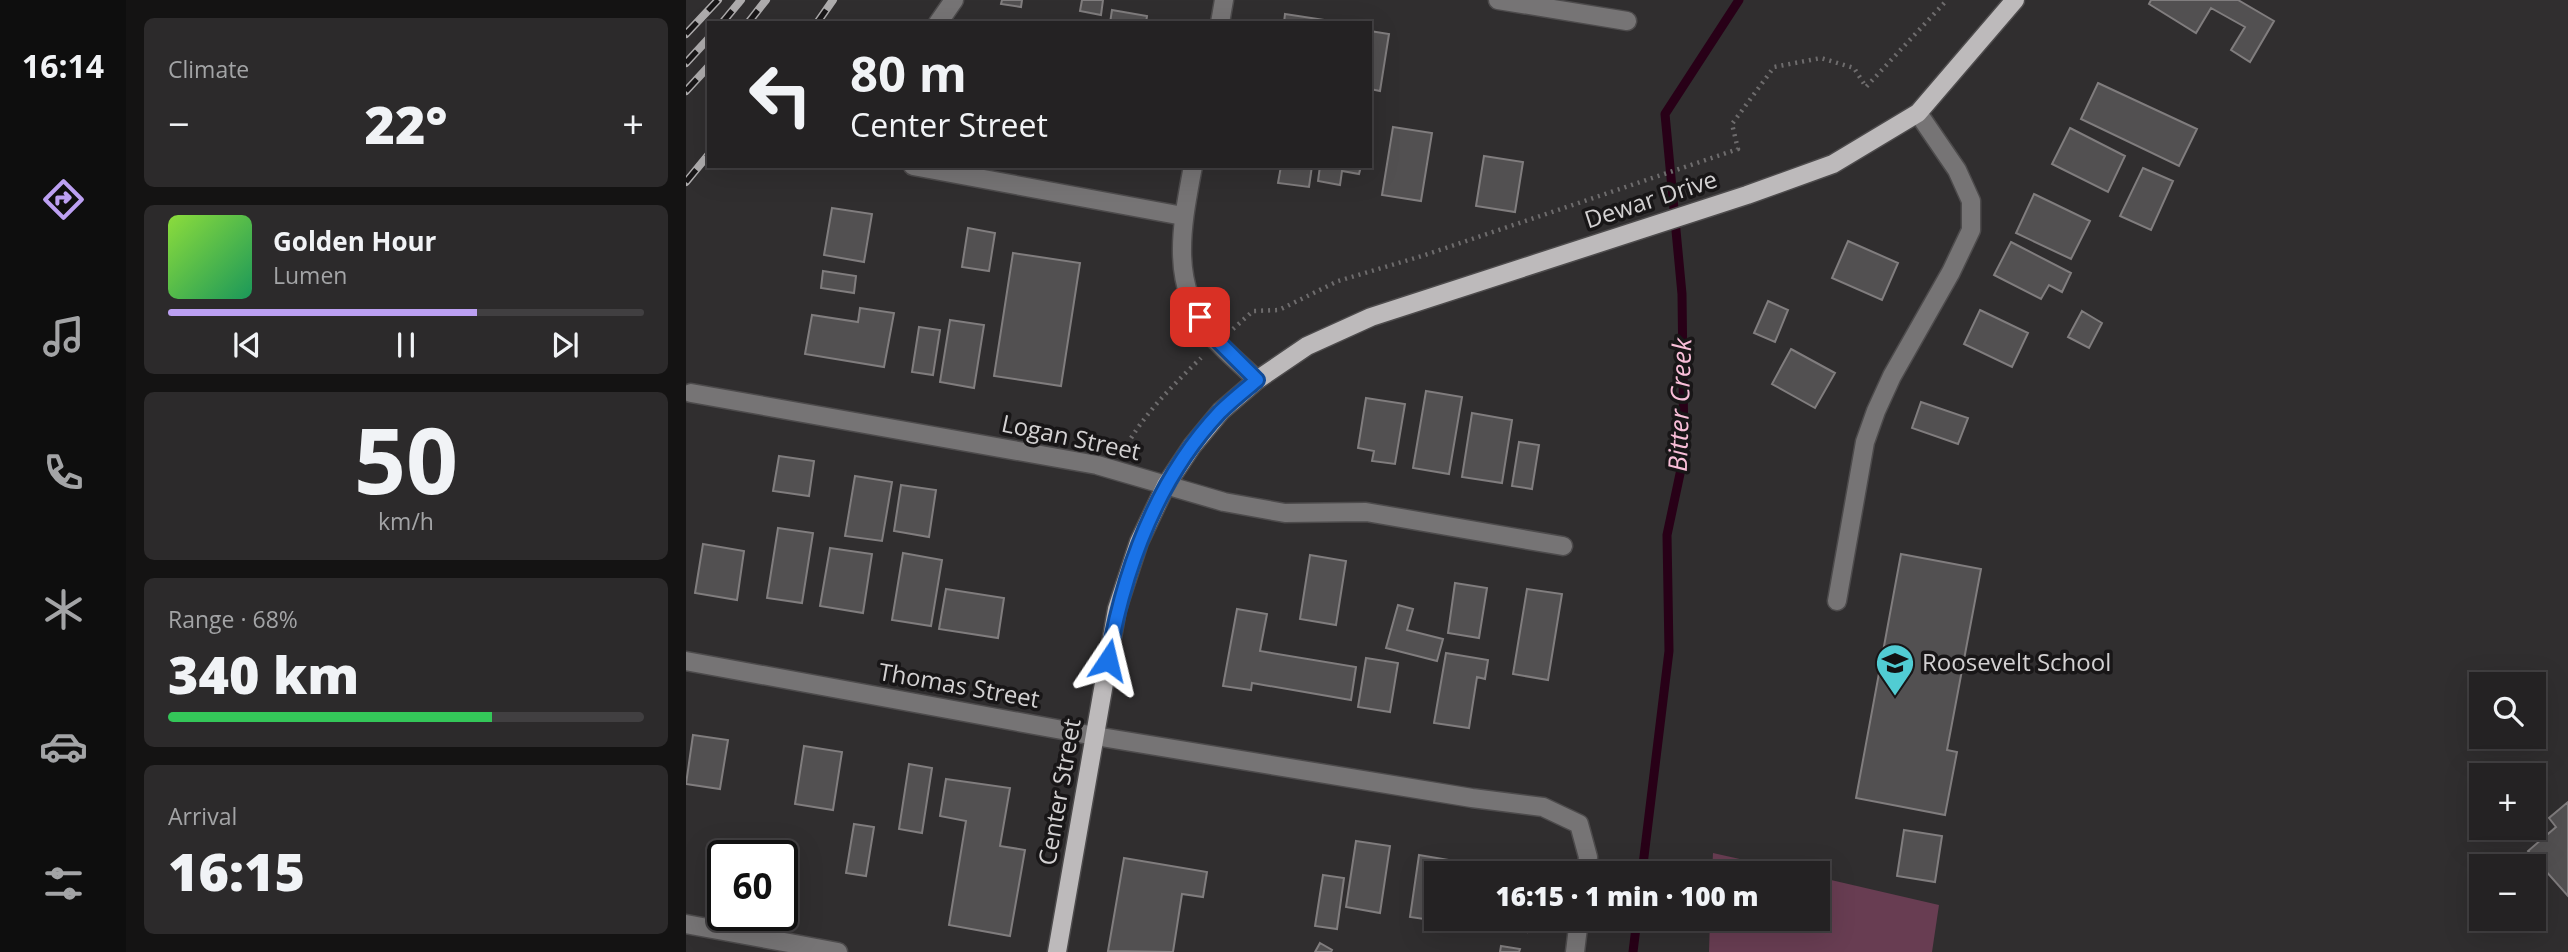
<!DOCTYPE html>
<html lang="en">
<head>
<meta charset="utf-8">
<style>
	body { margin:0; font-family:"Open Sans",sans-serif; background:#2c2a2b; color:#f1f3f6; height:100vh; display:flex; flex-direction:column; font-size:26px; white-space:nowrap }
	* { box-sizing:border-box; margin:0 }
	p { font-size:23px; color:#a3a4a6 }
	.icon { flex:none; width:38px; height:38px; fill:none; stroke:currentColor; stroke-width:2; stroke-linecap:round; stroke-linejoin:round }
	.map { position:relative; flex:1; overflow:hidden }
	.sheet { display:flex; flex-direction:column; gap:18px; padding:18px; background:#141313; width:560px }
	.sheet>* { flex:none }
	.top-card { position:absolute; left:21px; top:21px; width:665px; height:147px; border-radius:0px; box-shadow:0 7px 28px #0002,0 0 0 2px #413f41; background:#242223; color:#f1f3f6; overflow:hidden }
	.buttons { position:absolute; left:1783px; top:672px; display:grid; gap:14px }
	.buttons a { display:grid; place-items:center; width:77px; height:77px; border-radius:0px; background:#242223; box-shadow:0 7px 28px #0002,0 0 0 2px #413f41; font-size:35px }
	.speed { position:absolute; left:21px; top:840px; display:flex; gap:14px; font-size:35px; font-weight:700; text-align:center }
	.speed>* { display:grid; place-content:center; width:91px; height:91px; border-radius:50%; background:#242223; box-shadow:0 7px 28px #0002,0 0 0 2px #413f41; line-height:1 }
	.speed .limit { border:4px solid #111; border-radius:10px; background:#fff; color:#111 }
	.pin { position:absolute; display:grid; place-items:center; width:60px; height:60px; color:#fff; margin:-30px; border-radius:14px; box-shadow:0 4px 10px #0006 }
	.me { position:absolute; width:77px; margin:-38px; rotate:10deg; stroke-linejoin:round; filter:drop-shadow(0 0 5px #0008) }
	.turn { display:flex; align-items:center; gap:24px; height:147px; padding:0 28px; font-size:32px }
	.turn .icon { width:91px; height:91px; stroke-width:2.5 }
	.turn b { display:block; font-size:49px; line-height:60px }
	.big { font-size:52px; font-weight:800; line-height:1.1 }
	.sheet .card { flex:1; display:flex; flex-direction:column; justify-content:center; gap:10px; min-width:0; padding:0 24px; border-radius:10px; background:#2c2a2b }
	.sheet .dial { align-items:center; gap:0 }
	.dial b { font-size:91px; line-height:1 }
	.song { display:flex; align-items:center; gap:21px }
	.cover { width:84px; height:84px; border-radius:10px; background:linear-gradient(135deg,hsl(90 70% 55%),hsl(150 70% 35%)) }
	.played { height:7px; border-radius:4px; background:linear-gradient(90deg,#bca0f2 65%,#413f41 65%) }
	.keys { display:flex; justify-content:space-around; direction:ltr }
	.heat { display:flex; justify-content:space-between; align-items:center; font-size:38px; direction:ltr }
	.charge { height:10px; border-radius:5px; background:linear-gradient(90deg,#34c759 68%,#413f41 0) }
	.trip { position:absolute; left:738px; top:861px; width:406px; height:70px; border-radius:0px; background:#242223; box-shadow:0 7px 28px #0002,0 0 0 2px #413f41; font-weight:800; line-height:70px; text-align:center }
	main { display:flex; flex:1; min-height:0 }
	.tab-bar { display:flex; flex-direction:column; width:126px; justify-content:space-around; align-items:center; background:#0e0e0e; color:#a3a4a6 }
	.tab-bar .icon { width:49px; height:49px }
	.tab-bar .on { color:#bca0f2 }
	.tab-bar b { font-size:32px; color:#f1f3f6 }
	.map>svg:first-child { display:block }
</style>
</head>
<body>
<main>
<nav class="tab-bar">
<b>16:14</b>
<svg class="icon on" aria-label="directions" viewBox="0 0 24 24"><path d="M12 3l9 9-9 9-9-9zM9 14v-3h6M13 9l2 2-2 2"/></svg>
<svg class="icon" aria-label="music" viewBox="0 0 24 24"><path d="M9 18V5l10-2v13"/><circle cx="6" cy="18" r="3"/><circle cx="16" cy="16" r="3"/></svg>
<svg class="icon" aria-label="phone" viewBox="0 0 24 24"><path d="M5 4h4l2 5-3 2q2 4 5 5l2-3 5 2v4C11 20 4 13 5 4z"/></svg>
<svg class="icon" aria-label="climate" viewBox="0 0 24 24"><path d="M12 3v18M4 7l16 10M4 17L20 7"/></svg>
<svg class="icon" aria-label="car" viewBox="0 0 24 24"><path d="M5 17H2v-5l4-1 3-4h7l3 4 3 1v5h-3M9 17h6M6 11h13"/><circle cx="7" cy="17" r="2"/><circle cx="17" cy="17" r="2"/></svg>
<svg class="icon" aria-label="filters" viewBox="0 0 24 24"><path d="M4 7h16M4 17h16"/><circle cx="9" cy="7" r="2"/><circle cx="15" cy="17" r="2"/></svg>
</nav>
<section class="sheet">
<div class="card"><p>Climate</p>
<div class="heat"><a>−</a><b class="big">22°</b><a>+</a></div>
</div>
<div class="card">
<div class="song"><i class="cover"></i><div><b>Golden Hour</b><p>Lumen</p></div></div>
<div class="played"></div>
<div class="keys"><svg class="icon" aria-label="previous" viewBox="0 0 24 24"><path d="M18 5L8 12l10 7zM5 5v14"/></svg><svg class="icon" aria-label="pause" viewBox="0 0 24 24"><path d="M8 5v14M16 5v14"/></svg><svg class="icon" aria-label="next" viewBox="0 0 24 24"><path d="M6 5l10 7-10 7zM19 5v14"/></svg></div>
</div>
<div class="card dial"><b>50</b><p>km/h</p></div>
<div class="card"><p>Range · 68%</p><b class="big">340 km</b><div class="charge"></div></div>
<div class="card"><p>Arrival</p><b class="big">16:15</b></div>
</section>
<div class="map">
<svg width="1882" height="952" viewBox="0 0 1882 952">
	<rect width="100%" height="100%" fill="#302e2f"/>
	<path fill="#683d52" d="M 1027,853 L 1116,873 L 1026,873 Z
		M 1132,877 L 1253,905 L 1246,952 L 1023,952 L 1024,919 L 1132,919 Z"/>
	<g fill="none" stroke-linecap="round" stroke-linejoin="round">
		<path stroke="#280017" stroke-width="9" d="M 956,873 L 983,651 L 981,535 L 998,455 L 996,294 L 979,114 L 1053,0
			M 947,952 L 951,919"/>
	</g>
	<path fill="#525051" stroke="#807d7e" stroke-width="2" d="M 316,0 L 336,0 L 335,7 L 315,4 Z
		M 396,0 L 417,0 L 415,15 L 394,11 Z
		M 1465,0 L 1552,0 L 1588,21 L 1564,62 L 1545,50 L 1559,27 L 1525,8 L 1510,33 L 1463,4 Z
		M 426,10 L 461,16 L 460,23 L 424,23 Z
		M 599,14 L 652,22 L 652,23 L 598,23 Z
		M 684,31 L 703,34 L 694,91 L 684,89 Z
		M 1412,83 L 1511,129 L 1493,166 L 1395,119 Z
		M 707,127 L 746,133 L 735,201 L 696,195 Z
		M 1384,128 L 1439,156 L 1422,192 L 1366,164 Z
		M 798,156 L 837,162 L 829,212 L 790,206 Z
		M 595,166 L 626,166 L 623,187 L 592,183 Z
		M 634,166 L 675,166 L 673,174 L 656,171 L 654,185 L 632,181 Z
		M 1457,168 L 1487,181 L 1465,230 L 1434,216 Z
		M 1348,194 L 1404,221 L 1385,259 L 1330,233 Z
		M 146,208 L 186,214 L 178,262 L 138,255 Z
		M 282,228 L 309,233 L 303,271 L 276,267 Z
		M 1162,241 L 1212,263 L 1196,300 L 1146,278 Z
		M 1325,242 L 1385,273 L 1376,292 L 1363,285 L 1355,299 L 1308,275 Z
		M 327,253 L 394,263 L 375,386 L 308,376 Z
		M 137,271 L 170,276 L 168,293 L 135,288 Z
		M 1082,301 L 1102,310 L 1089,342 L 1068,333 Z
		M 174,308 L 208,313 L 198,367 L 119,354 L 126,315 L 172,322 Z
		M 1294,310 L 1342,333 L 1326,367 L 1278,344 Z
		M 1396,311 L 1416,323 L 1403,348 L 1382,337 Z
		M 264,320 L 298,325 L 288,388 L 254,382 Z
		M 233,327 L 254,330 L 247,375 L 226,372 Z
		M 1105,349 L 1149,373 L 1129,408 L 1086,384 Z
		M 740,391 L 776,397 L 763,474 L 727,468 Z
		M 680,398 L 719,404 L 709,464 L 686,461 L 688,451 L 672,448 Z
		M 1235,402 L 1282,418 L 1272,444 L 1226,428 Z
		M 786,413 L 826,420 L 816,483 L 776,477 Z
		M 833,442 L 853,445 L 846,489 L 826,486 Z
		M 93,456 L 128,461 L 123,496 L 87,491 Z
		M 169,476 L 206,482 L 196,541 L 159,536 Z
		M 215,485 L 250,490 L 243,537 L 208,531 Z
		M 92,528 L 127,533 L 116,603 L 81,598 Z
		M 17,544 L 58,551 L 51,600 L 9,593 Z
		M 144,548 L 186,554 L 177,613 L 134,606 Z
		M 217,553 L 256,560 L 245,626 L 206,620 Z
		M 1215,554 L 1295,569 L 1261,750 L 1271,752 L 1259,815 L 1170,798 Z
		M 624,555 L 660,561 L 650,625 L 614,619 Z
		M 769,583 L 801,588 L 793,638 L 762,633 Z
		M 260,589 L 318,598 L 312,638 L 253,629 Z
		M 841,589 L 876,594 L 862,680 L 827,674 Z
		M 712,605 L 727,609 L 721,630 L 757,639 L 751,661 L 700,648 Z
		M 551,609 L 581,614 L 574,651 L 670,667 L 665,700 L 566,683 L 565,690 L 537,686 Z
		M 760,653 L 802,660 L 799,679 L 791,677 L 783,728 L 748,723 Z
		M 680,658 L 712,663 L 704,712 L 672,707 Z
		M 7,735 L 42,740 L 34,789 L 0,784 Z
		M 118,746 L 156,752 L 147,810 L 109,804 Z
		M 223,764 L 246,768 L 236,833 L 213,829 Z
		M 260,779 L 324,788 L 314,846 L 339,850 L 324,936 L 263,925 L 280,821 L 254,816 Z
		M 1882,802 L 1882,896 L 1842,851 L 1870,827 L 1863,818 Z
		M 168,824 L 188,827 L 180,876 L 160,873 Z
		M 1218,830 L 1256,836 L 1249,882 L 1211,876 Z
		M 670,841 L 704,846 L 694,913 L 660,907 Z
		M 733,855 L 769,861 L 767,873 L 751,873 L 751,919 L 760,919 L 760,922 L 724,917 Z
		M 438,858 L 521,872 L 517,897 L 496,894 L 487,952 L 422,951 Z
		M 784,868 L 813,873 L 783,873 Z
		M 637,875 L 658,878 L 651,929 L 629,926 Z
		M 776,919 L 805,919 L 804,930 L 775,925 Z
		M 818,919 L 843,919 L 841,932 L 816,928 Z
		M 634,943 L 646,950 L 645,952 L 629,952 Z
		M 815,946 L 834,949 L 833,952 L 814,952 Z"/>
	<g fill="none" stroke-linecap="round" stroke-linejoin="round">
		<g stroke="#4d4b4c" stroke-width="21">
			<path id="minor" d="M 812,0 L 941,21
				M 252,23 L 268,0
				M 534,23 L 538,0
				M 227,166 L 497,216
				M 507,166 C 496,225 483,283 524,334 C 537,350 556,365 571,380
				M 5,393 L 411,465 L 538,502 L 599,513 L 680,512 L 877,546
				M 1151,601 L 1179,442 L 1190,411 L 1206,376 L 1265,272 L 1285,230 L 1285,201 L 1271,170 L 1232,113
				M 0,661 L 409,736 L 786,798 L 857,807 L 893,824 L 902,857 L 900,873
				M 0,924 L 152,952
				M 889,952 L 893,919"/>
		</g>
		<g stroke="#4d4b4c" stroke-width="21">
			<path id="major" d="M 371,952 L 431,609 L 453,542 L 480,485 L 506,446 L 535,411 L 571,380 L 621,346 L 685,317 L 1061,195 L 1147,164 L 1232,113 L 1329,0"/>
		</g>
		<path stroke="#6e6c6d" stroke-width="4.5" stroke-dasharray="2 5" stroke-linecap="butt" d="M 547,329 L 567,311 L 593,310 L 652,281 L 736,256 L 1052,149 L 1046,124 L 1088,67 L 1135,58 L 1168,68 L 1180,87 L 1261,0
			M 438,450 C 457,415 486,386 515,358"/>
		<use href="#minor" stroke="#767475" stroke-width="18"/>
		<use href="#major" stroke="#bdbabb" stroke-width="18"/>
		<g stroke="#aeacad" stroke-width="8">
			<path id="rail" d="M 36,23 L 55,0
				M 62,23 L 80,0
				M 131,23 L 147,0
				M 0,34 L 32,0
				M 0,63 L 23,38
				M 0,91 L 23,66
				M 0,182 L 23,154"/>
		</g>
		<use href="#rail" stroke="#181617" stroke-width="5" stroke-dasharray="16" stroke-linecap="butt"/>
	</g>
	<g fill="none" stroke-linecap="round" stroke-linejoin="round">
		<g stroke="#114b97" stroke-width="18">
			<path id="route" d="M 422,660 C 438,569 470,480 534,412 C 546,400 559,390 571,380 L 524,333 L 514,317"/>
		</g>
		<use href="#route" stroke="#1a73e8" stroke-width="12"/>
	</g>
	<defs>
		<g id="school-pin" transform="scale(2.0125)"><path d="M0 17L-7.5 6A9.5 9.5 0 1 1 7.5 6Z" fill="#51ccd3" stroke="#181617"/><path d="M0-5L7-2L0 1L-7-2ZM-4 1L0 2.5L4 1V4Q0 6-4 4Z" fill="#111"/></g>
	</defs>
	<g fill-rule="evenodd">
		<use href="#school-pin" x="1209" y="663"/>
	</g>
	<g text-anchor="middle" stroke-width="7" stroke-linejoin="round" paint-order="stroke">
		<g font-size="24" fill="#d3d1d2" stroke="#181617">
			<text transform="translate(965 200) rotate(-18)" y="8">Dewar Drive</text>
			<text transform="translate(385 438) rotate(12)" y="8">Logan Street</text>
			<text transform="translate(273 686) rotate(10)" y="8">Thomas Street</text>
			<text transform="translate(374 792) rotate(-80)" y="8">Center Street</text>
		</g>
		<g font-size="24" fill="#d3d1d2" stroke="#181617" text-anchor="start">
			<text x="1236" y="671">Roosevelt School</text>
		</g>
		<g font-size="26" font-style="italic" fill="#f9bed8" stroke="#181617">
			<text transform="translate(994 405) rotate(-88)" y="9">Bitter Creek</text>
		</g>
	</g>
</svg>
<div class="buttons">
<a><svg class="icon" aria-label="search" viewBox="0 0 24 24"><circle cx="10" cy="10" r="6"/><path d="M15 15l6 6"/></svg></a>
<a>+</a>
<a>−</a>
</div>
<div class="speed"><div class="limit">60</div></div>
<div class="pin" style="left:514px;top:317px;background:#d93025"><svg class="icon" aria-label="arrive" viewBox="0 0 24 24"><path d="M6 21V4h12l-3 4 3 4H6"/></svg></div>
<svg class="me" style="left:422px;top:660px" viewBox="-20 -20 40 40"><path d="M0-17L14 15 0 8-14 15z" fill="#1a73e8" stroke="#fff" stroke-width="4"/></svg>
<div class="trip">16:15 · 1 min · 100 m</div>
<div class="top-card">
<div class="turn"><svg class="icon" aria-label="left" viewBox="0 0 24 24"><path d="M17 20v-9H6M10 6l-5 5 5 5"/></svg><div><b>80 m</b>Center Street</div></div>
</div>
</div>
</main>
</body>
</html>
